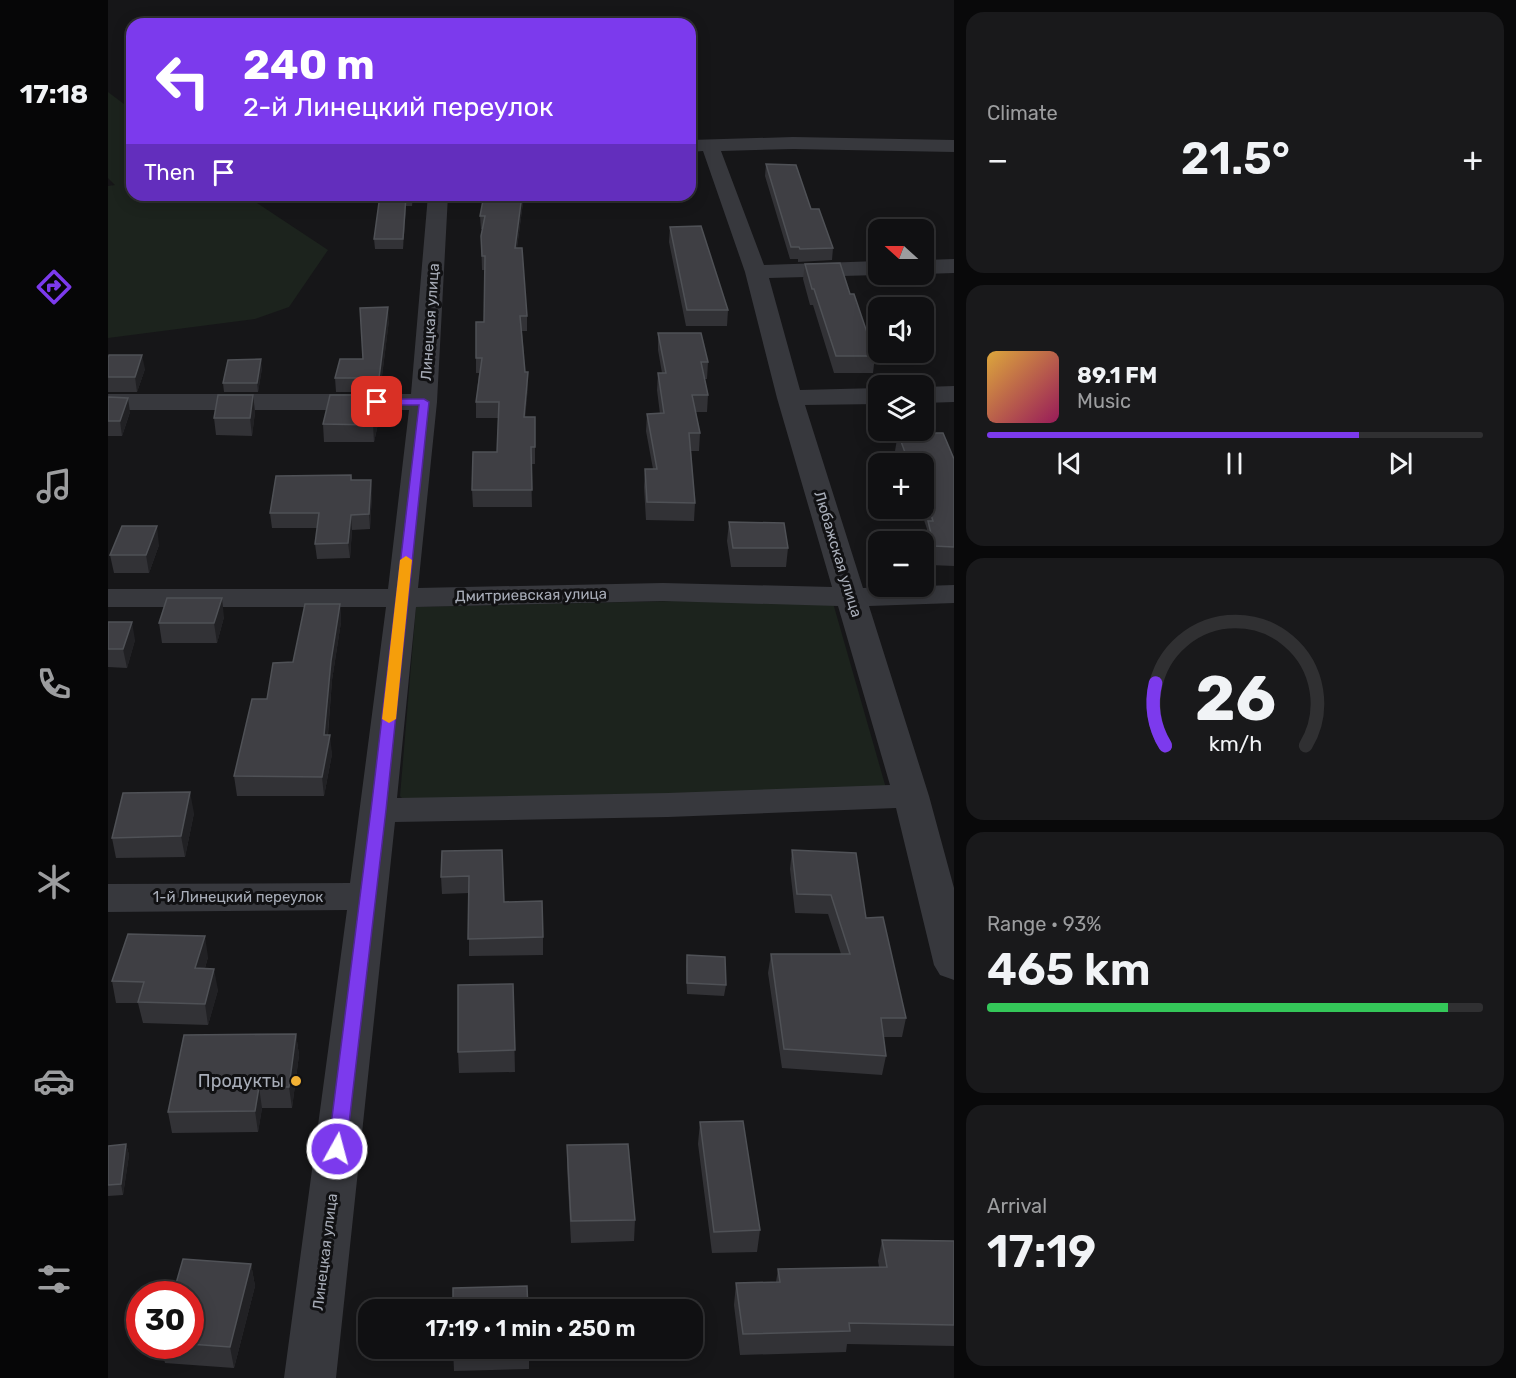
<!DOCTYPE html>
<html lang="en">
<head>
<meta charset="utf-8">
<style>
	body { margin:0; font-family:Rubik,sans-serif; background:#19191b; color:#f1f3f6; height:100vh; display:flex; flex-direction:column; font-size:22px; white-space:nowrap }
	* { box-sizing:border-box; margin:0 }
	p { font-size:20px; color:#9c9d9f }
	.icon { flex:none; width:33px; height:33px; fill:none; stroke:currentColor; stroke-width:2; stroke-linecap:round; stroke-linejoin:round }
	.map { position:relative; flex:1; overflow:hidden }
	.side { display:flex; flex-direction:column; gap:12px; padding:12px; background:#09090a; width:562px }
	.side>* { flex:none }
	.hud { position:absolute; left:18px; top:18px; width:570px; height:183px; border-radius:18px; box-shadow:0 3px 15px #0003,0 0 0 2px #303032; background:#7c3aed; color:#fff; overflow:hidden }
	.needle { width:39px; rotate:291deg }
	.buttons { position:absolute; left:760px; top:219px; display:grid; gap:12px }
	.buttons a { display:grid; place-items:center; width:66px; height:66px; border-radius:12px; background:#101012; box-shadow:0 3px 15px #0003,0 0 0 2px #303032; font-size:30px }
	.speed { position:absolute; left:18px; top:1281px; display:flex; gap:12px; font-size:30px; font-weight:700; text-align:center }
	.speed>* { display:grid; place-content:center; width:78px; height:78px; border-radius:50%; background:#101012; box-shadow:0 3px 15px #0003,0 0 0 2px #303032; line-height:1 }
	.speed .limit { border:9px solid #d22; background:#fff; color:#111 }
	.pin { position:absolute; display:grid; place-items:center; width:51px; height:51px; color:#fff; margin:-26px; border-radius:12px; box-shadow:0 3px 9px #0006 }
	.me { position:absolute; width:66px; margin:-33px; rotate:7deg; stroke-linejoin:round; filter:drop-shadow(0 0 4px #0008) }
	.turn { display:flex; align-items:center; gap:21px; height:126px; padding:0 18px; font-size:27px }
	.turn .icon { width:78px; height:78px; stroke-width:2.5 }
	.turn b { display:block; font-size:42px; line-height:51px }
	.then { display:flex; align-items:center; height:57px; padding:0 18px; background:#0003; gap:12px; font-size:22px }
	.big { font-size:45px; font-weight:600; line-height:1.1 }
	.side .widget { flex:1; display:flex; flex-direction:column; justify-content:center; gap:9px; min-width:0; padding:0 21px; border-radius:18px; background:#19191b }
	.side .dial { align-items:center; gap:0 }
	.dial svg { height:156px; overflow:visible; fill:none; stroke:#303032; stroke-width:7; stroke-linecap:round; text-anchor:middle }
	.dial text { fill:#f1f3f6; stroke:none }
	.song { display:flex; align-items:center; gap:18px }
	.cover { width:72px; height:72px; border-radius:9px; background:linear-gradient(135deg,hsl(40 70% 55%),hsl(330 70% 35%)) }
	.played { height:6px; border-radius:3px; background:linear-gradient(90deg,#7c3aed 75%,#303032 75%) }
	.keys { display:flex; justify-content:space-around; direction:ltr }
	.heat { display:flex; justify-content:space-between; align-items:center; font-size:33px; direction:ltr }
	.charge { height:9px; border-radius:4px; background:linear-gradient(90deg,#34c759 93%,#303032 0) }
	.trip { position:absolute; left:250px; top:1299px; width:345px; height:60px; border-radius:18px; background:#101012; box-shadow:0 3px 15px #0003,0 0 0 2px #303032; font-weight:600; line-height:60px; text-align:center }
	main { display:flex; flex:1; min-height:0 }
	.tabs { display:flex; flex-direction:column; width:108px; justify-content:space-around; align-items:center; background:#060607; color:#9c9d9f }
	.tabs .icon { width:42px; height:42px }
	.tabs .current { color:#7c3aed }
	.tabs b { font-size:27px; color:#f1f3f6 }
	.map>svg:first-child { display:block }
</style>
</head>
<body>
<main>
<nav class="tabs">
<b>17:18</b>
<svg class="icon current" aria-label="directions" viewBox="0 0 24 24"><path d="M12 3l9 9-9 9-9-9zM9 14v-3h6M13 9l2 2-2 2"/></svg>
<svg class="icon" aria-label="music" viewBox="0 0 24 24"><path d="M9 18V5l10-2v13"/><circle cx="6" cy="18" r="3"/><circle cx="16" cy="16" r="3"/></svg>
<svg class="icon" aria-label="phone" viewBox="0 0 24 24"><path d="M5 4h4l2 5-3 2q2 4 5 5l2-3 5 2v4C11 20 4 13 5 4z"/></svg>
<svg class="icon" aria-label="climate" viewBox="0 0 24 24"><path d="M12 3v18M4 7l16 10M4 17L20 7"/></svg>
<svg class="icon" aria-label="car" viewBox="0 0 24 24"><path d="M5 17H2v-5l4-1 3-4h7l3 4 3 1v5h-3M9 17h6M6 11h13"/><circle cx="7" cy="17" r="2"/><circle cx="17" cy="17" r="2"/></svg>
<svg class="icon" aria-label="filters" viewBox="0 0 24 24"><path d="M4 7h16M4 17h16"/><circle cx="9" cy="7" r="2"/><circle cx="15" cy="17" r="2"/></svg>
</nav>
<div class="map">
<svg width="846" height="1378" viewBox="0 0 846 1378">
	<rect width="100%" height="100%" fill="#161618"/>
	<path fill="#1c231d" d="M 0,92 L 24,110 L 24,195 L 137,195 L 220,250 L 181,307 L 147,319 L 0,338 L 0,186 L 7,185 L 0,178 Z
		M 566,601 L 725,603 L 778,788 L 302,806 L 292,796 L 308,607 Z"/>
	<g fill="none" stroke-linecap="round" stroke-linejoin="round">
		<path fill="#37383d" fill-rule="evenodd" d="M 685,137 L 846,140 L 846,152 L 685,149 L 613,151 L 656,265 L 771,261 L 771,275 L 661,278 L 692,390 L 771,388 L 771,404 L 697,405 L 755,588 L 846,585 L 846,603 L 761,606 L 821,796 L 846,888 L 846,980 L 832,975 L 826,965 L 788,808 L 560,817 L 287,822 L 228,1378 L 176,1378 L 239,910 L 0,912 L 0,884 L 242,883 L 278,607 L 0,607 L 0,589 L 280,589 L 301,410 L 0,410 L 0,394 L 303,394 L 320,195 L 340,195 L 329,402 L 310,588 L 555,583 L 724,587 L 669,398 L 637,272 L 595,151 L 582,152 L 582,140 ZM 555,601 L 730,606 L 782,785 L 560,793 L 289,798 L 308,607 Z
			M 846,259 L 846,273 L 816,274 L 816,260 Z
			M 846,386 L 846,402 L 816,403 L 816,387 Z"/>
	</g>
	<path fill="#323236" d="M 658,164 L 703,209 L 725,248 L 724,260 L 690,262 L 690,259 L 682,259 L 657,176 Z
		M 272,195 L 305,195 L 304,206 L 298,206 L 295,249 L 267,249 L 266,239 Z
		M 416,195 L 409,248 L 419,316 L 419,331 L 414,331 L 417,372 L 420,372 L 420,387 L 417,417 L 427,417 L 427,464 L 423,464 L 424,507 L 365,507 L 364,490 L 389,452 L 390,418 L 368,418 L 368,402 L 371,373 L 368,373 L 368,358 L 376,322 L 377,270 L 374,270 L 373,236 L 375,229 L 373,229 L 372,216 Z
		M 562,227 L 620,310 L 619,326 L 578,326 L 561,242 Z
		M 697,264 L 742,294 L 767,356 L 765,373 L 726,373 L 705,305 L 702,305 L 695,279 Z
		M 281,320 L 272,392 L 228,392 L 227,378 L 255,359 Z
		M 550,333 L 600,362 L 599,379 L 597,379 L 600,395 L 599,412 L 588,412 L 592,433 L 591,451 L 583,451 L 587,503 L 586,521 L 538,520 L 536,487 L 537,469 L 545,469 L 538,431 L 539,414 L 552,414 L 549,390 L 550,373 L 554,373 L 550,350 Z
		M 0,358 L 37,369 L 29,392 L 0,392 Z
		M 154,368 L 150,392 L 116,392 L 115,383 Z
		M 145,395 L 147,412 L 144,436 L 108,435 L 106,418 Z
		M 0,397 L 22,412 L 14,436 L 0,436 Z
		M 269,398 L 272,415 L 266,442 L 216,442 L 215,424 Z
		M 790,433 L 846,459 L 846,566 L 822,565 L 817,539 L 819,529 L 812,508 L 816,508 L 816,464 L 792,464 L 787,451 Z
		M 243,475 L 244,480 L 263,480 L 264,494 L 262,529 L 244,530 L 242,558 L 209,559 L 207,544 L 209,528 L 164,528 L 162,513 Z
		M 621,522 L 680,548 L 678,567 L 623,567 L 619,541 Z
		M 51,545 L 41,573 L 6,573 L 2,555 Z
		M 232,604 L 233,622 L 224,680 L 220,735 L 224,754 L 216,796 L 129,796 L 126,776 L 185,662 Z
		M 116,617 L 109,643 L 54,643 L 51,623 Z
		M 0,622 L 27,640 L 19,668 L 0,667 Z
		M 86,813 L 77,857 L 8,858 L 4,838 Z
		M 684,850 L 758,918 L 798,1018 L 794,1037 L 775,1037 L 778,1056 L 774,1075 L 674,1068 L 660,973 L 663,954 L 733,954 L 720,914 L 687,913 L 682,869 Z
		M 334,851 L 396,902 L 435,937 L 435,955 L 361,956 L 361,893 L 334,894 L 333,877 Z
		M 579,955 L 618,985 L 616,996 L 579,994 L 578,966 Z
		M 100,957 L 97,968 L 110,990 L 100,1025 L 35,1023 L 30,1003 L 8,1003 L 4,981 Z
		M 405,984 L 407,1072 L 351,1073 L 350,1052 Z
		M 188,1034 L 191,1055 L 184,1108 L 154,1108 L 150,1132 L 64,1133 L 60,1112 Z
		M 592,1122 L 652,1230 L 649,1252 L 604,1253 L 590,1144 Z
		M 18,1144 L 21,1155 L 15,1195 L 0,1196 L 0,1146 Z
		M 459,1145 L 527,1220 L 526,1241 L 463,1243 L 459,1167 Z
		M 774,1240 L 846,1241 L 846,1346 L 739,1344 L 738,1352 L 632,1355 L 626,1305 L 628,1283 L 668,1282 L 670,1269 L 771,1267 L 770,1261 Z
		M 143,1264 L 147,1286 L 126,1368 L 57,1363 L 53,1346 L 82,1346 L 82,1294 Z
		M 345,1348 L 421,1348 L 421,1369 L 346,1371 Z"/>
	<path fill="#212124" d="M 414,195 L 416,195 L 407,262 L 407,248 Z
		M 298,196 L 298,206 L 295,249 L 295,239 Z
		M 280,307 L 281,320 L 272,392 L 271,378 Z
		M 34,355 L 37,369 L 29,392 L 27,377 Z
		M 153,359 L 154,368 L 150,392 L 149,383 Z
		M 420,372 L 420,387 L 416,433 L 416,417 Z
		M 145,395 L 147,412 L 144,436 L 142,418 Z
		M 20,398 L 22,412 L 14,436 L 12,421 Z
		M 270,398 L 272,415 L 266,442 L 265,425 Z
		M 263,480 L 264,494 L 262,529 L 261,514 Z
		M 243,515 L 244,530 L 242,558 L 240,543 Z
		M 49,526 L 51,545 L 41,573 L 38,555 Z
		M 114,598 L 116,617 L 109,643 L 106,623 Z
		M 232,604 L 233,622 L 224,680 L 218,754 L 216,735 L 223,661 Z
		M 24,622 L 27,640 L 19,668 L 15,649 Z
		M 222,735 L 224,754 L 216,796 L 214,777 Z
		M 82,792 L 86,813 L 77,857 L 73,836 Z
		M 97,936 L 100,957 L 91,989 L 87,968 Z
		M 106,969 L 110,990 L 100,1025 L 97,1004 Z
		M 188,1034 L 191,1055 L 184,1108 L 181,1087 Z
		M 151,1087 L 154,1108 L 150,1132 L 147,1111 Z
		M 18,1144 L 21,1155 L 15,1195 L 13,1184 Z
		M 143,1264 L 147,1286 L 126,1368 L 122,1347 Z"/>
	<path fill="#3f3f44" stroke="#4f5156" stroke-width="1.5" d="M 658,164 L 688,165 L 703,209 L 711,209 L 725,248 L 692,249 L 691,247 L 683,247 Z
		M 272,195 L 304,195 L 303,196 L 298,196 L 295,239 L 266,239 Z
		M 376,195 L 414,195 L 407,248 L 414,248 L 419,316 L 412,316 L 417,372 L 420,372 L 416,417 L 427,417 L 427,447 L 423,447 L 424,490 L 364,490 L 365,452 L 389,452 L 391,402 L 368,402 L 374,358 L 368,358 L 368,322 L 376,322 L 377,256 L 374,256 L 373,236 L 377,216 L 372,216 Z
		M 593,226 L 620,310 L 579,310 L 562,227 Z
		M 732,263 L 742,294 L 746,294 L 767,356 L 728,356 L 706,289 L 704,289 L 697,264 Z
		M 280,307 L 271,378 L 227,378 L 232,359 L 255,359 L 252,308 Z
		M 550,333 L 593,333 L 600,362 L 593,362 L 600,395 L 584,395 L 592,433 L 581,433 L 587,503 L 539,502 L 537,469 L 549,469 L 539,414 L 556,413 L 550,373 L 558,373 Z
		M 1,355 L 34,355 L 27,377 L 0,377 L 0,358 Z
		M 153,359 L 149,383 L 115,383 L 120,360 Z
		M 110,395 L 145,395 L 142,418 L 106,418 Z
		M 222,395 L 269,395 L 268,398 L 270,398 L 265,425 L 215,424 Z
		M 0,397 L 20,398 L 12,421 L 0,421 Z
		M 790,433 L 835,433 L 846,459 L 846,547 L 826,546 L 820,521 L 825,521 L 816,494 L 816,464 L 806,464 L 804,458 L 799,458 Z
		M 243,475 L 243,480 L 263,480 L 261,514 L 243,515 L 240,543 L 207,544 L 211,513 L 162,513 L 168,476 Z
		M 621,522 L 676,523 L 680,548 L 625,548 Z
		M 14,526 L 49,526 L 38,555 L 2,555 Z
		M 59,598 L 114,598 L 106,623 L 51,623 Z
		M 197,604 L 232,604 L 223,661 L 216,735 L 222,735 L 214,777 L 126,776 L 144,699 L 159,699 L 165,663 L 185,662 Z
		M 0,622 L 24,622 L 15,649 L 0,649 Z
		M 82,792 L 73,836 L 4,838 L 15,793 Z
		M 394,850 L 396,902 L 434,901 L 435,937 L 360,939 L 361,876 L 333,877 L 334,851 Z
		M 684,850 L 748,853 L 758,918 L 775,917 L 798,1018 L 773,1018 L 778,1056 L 676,1049 L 663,954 L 742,954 L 723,895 L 689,894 Z
		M 20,934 L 97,936 L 87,968 L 106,969 L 97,1004 L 30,1002 L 36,982 L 4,981 Z
		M 579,955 L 617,957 L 618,985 L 579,983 Z
		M 405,984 L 407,1050 L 350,1052 L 350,985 Z
		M 188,1034 L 181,1087 L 151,1087 L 147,1111 L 60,1112 L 76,1035 Z
		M 635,1121 L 652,1230 L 606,1232 L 592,1122 Z
		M 18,1144 L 13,1184 L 0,1185 L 0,1146 Z
		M 520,1144 L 527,1220 L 463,1221 L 459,1145 Z
		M 774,1240 L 846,1241 L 846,1325 L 741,1323 L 742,1331 L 635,1334 L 628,1283 L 672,1282 L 670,1269 L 779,1267 Z
		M 75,1259 L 143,1264 L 122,1347 L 82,1344 L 82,1294 L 65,1294 Z
		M 419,1286 L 420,1310 L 345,1310 L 345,1288 Z
		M 345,1348 L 389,1348 L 345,1350 Z"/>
	<path fill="#7c3aed" stroke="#51269a" stroke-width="1.5" d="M 316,399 L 321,402 L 278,810 L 238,1149 L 236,1154 L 229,1156 L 222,1154 L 220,1149 L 263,810 L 311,405 L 269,405 L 263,402 L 269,399 Z"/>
	<path fill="#f59e0b" d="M 298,556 L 304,560 L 288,719 L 281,723 L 274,719 L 292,560 Z"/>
	<circle fill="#f2b134" stroke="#111113" stroke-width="2" cx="188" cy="1081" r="6"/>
	<g text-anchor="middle" stroke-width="6" stroke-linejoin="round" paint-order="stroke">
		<g font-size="15" fill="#a8adb8" stroke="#111113">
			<text transform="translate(322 322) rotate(-86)" y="5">Линецкая улица</text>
			<text transform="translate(730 554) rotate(73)" y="5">Любажская улица</text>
			<text transform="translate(423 595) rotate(-1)" y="5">Дмитриевская улица</text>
			<text x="130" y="902">1-й Линецкий переулок</text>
			<text transform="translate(217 1252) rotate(-83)" y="5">Линецкая улица</text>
		</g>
		<g font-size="18" fill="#a8adb8" stroke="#111113" text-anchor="end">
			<text x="176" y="1087">Продукты</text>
		</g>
	</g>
</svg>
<div class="buttons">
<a><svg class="needle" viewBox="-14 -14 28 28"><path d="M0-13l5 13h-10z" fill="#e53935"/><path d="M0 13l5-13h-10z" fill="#9c9d9f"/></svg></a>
<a><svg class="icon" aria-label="sound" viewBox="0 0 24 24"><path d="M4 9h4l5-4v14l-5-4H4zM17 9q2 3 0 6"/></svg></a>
<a><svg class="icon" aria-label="layers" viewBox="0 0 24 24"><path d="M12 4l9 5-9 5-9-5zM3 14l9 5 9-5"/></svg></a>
<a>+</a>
<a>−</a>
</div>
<div class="speed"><div class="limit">30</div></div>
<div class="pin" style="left:269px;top:402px;background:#d93025"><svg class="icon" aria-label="arrive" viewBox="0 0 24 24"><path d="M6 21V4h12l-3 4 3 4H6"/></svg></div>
<svg class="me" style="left:229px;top:1149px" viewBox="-20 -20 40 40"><circle r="17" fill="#7c3aed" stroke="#fff" stroke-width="3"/><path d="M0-11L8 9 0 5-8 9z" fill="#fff"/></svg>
<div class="trip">17:19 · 1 min · 250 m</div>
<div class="hud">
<div class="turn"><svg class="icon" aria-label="left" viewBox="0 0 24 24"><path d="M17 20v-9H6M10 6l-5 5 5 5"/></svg><div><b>240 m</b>2-й Линецкий переулок</div></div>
<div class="then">Then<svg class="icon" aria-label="arrive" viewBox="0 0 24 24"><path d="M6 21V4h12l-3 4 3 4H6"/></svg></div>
</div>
</div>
<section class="side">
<div class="widget"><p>Climate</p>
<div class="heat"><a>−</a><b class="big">21.5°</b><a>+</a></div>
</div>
<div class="widget">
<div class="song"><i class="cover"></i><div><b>89.1 FM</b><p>Music</p></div></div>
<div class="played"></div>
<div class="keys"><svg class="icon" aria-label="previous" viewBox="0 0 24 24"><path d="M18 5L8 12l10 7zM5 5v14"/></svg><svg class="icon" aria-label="pause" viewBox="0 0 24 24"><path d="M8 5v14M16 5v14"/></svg><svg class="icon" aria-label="next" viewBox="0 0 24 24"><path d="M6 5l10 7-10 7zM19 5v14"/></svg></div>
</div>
<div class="widget dial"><svg viewBox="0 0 100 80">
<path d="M14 69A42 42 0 1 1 86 69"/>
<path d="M14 69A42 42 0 0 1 9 37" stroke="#7c3aed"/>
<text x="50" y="56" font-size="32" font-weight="700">26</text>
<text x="50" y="72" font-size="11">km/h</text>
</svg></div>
<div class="widget"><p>Range · 93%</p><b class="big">465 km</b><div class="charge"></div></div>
<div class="widget"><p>Arrival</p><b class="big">17:19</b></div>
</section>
</main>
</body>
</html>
